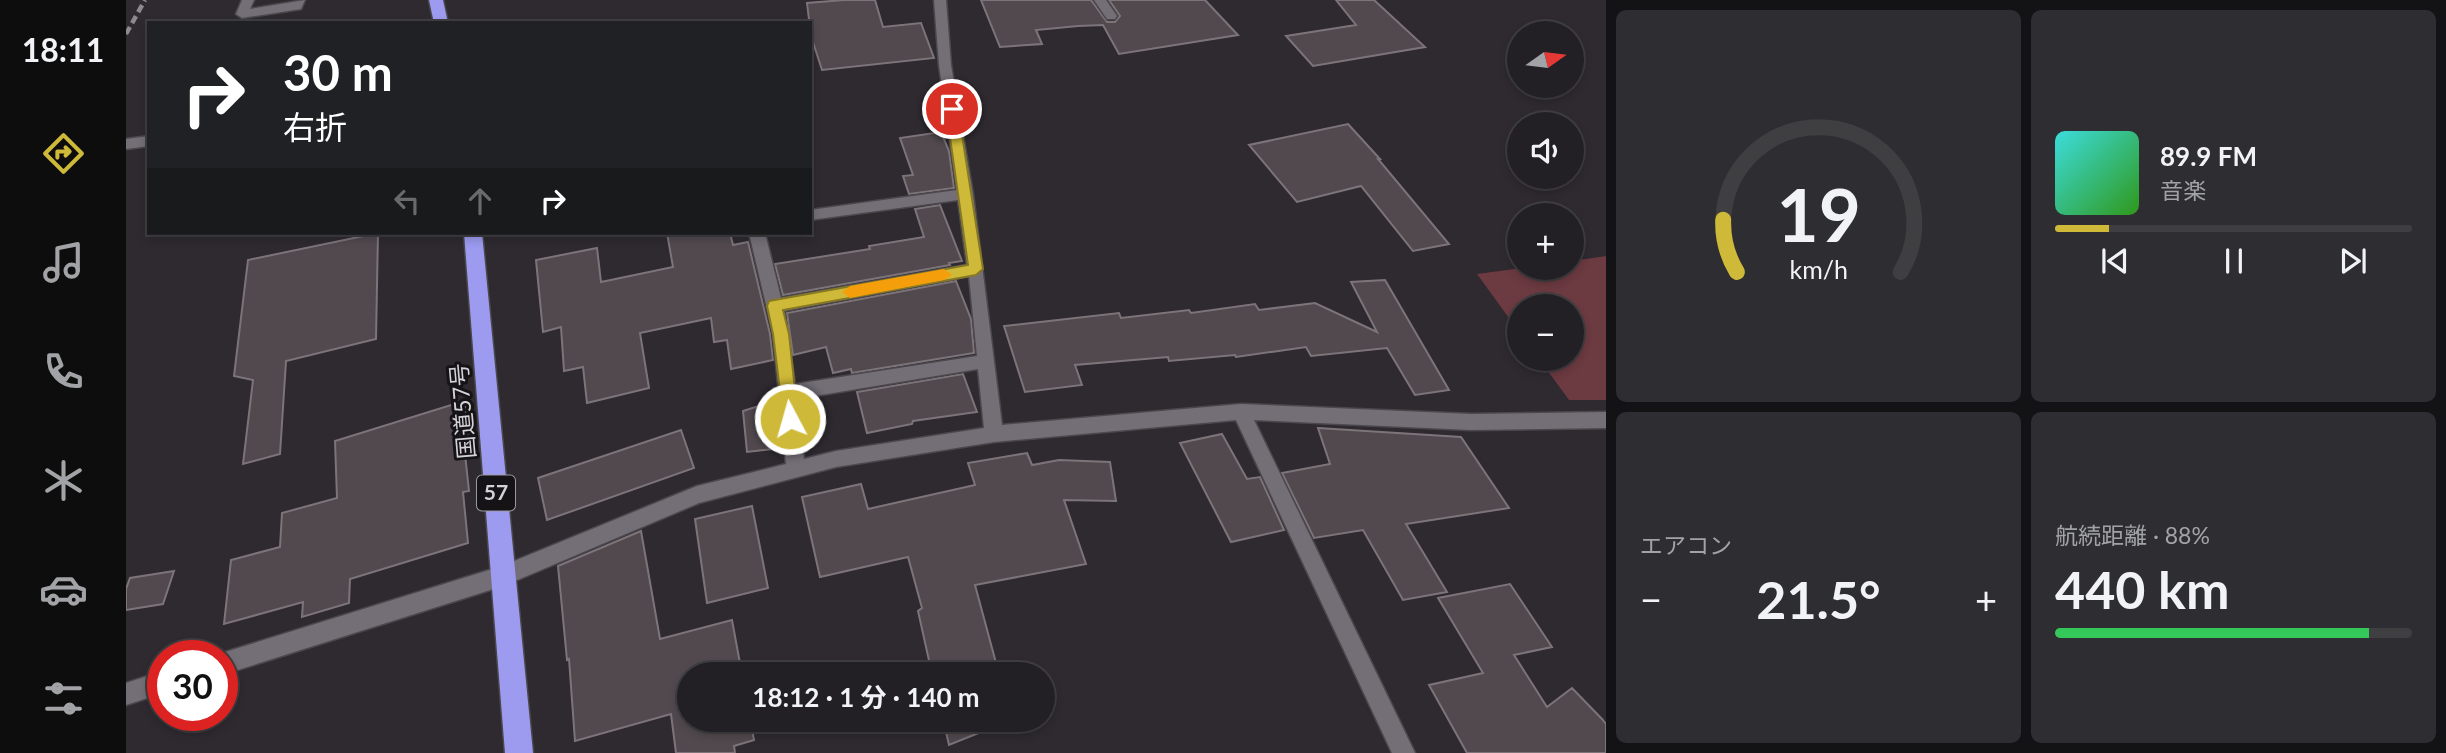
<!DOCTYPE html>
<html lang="ja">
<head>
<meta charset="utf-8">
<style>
	body { margin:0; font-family:Lato,"Noto Sans JP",sans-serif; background:#2e2d31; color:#f1f3f6; height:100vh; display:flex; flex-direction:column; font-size:26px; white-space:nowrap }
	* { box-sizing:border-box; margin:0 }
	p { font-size:23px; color:#a2a3a6 }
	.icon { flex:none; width:38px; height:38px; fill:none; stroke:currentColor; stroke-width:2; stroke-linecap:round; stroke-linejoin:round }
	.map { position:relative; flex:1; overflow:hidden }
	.details { display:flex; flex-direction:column; gap:10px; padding:10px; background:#131214; width:840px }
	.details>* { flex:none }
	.top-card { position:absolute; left:21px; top:21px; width:665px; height:214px; border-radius:0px; box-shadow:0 4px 10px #0003,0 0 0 2px #3f3e41; background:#202124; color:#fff; overflow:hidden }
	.needle { width:46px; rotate:76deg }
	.fabs { position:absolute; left:1381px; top:21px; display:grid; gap:14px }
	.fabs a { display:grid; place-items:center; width:77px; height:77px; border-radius:50%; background:#222024; box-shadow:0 4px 10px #0003,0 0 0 2px #3f3e41; font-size:35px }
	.speed { position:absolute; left:21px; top:640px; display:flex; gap:14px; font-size:35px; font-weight:700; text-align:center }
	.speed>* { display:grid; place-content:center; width:91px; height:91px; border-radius:50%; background:#222024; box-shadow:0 4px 10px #0003,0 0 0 2px #3f3e41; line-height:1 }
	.speed .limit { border:10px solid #d22; background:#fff; color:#111 }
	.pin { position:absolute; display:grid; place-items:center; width:60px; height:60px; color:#fff; margin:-30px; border:4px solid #fff; border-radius:50%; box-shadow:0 2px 7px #0007 }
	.me { position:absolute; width:77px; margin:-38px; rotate:354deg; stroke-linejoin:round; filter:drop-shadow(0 0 5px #0008) }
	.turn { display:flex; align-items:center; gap:24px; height:147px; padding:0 21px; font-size:32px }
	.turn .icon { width:91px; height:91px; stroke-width:2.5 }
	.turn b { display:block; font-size:49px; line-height:60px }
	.lanes { display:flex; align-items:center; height:66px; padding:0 21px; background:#0003; justify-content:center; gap:35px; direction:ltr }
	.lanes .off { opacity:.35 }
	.big { font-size:52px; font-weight:700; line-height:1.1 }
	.details .tile { flex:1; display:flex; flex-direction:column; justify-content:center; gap:10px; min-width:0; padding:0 24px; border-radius:10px; background:#2e2d31 }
	.details .dial { align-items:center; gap:0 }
	.dial svg { height:182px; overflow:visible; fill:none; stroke:#3f3e41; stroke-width:7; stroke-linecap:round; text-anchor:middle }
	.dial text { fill:#f1f3f6; stroke:none }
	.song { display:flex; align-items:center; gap:21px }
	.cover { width:84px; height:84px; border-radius:10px; background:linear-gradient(135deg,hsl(180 70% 55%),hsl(110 70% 35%)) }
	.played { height:7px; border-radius:4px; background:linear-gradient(90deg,#ceb938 15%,#3f3e41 15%) }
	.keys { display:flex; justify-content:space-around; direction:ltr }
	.heat { display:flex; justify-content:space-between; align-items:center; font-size:38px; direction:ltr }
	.charge { height:10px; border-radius:5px; background:linear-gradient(90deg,#34c759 88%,#3f3e41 0) }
	.details .tiles { flex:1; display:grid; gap:10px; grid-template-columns:repeat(2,1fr) }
	.trip { position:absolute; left:551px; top:662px; width:378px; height:70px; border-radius:35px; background:#222024; box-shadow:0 4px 10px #0003,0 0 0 2px #3f3e41; font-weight:700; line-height:70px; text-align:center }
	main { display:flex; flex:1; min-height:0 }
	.tab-bar { display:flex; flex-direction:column; width:126px; justify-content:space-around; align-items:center; background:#0e0d0e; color:#a2a3a6 }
	.tab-bar .icon { width:49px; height:49px }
	.tab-bar .selected { color:#ceb938 }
	.tab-bar b { font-size:32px; color:#f1f3f6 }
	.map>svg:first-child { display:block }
</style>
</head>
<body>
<main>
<nav class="tab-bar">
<b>18:11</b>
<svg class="icon selected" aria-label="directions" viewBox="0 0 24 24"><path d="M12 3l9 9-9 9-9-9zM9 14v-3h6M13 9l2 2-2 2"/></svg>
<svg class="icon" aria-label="music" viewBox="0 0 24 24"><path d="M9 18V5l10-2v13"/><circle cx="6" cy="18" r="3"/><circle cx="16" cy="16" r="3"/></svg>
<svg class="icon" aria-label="phone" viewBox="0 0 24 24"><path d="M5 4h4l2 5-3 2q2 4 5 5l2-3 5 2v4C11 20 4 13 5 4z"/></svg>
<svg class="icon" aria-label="climate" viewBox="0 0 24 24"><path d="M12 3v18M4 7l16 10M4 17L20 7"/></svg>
<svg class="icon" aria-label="car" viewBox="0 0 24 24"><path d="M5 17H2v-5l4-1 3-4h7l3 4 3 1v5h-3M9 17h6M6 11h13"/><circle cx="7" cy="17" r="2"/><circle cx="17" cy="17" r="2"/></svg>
<svg class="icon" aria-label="filters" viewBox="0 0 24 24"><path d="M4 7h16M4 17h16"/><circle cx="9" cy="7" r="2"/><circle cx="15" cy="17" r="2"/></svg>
</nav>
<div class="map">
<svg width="1480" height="753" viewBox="0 0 1480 753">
	<rect width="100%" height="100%" fill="#2e2a30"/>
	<path fill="#6c3a41" d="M 1480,256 L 1480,400 L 1443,400 L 1413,359 L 1446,359 L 1446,306 L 1393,306 L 1393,332 L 1351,274 L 1396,268 L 1446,268 L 1446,261 Z"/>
	<path fill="#51494e" stroke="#7d7479" stroke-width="2" d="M 718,0 L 749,0 L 757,27 L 795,23 L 808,58 L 696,70 L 685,36 L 681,3 Z
		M 855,0 L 965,0 L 981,22 L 989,22 L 994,16 L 983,0 L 1079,0 L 1112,35 L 993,54 L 977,25 L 952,26 L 910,30 L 916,44 L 874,47 Z
		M 1210,0 L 1248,0 L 1299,47 L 1187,66 L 1160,36 L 1230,25 Z
		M 1222,124 L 1254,159 L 1252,159 L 1323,244 L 1287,251 L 1235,186 L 1171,202 L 1123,145 Z
		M 815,132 L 823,151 L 828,188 L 783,194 L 777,176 L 787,175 L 774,138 Z
		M 814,205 L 836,261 L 823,263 L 824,265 L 657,295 L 649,264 L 744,249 L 743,246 L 798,237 L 789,209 Z
		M 252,233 L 250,339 L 160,361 L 154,454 L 117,464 L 127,380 L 108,376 L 122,260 Z
		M 541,233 L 604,233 L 607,245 L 622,242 L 644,334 L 647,360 L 605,369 L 601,340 L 588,342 L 585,318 L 514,333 L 523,388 L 461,403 L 457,367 L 438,371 L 435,327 L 417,332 L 410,260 L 471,248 L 475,282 L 547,267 Z
		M 1259,280 L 1323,390 L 1289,395 L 1261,348 L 1185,356 L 1180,347 L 1110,357 L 1109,355 L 1043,361 L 1042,357 L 949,365 L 956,385 L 899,392 L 878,326 L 993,313 L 995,318 L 1063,310 L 1065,313 L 1129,304 L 1133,310 L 1189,303 L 1251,332 L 1225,282 Z
		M 830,281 L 845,319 L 848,353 L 726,373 L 725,369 L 707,373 L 700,347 L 667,355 L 661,313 Z
		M 837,374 L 851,412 L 787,421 L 786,424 L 741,433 L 731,392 Z
		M 651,400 L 656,448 L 621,452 L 617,411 Z
		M 338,401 L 345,452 L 339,454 L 343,491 L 337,492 L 342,543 L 224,579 L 223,603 L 176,617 L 177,602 L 98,624 L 105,560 L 154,547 L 156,513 L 211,498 L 209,441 Z
		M 1192,428 L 1335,437 L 1383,508 L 1280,524 L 1321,592 L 1277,600 L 1237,530 L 1188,538 L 1156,473 L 1204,464 Z
		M 555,430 L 568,468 L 421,520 L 412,478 Z
		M 1096,434 L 1121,479 L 1134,477 L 1158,530 L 1105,542 L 1054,443 Z
		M 901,453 L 906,465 L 933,460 L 984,462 L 990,501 L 938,500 L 960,564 L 849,585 L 873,674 L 806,674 L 792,611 L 796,608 L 782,557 L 694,577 L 676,497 L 735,484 L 742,509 L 849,485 L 842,463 Z
		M 626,506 L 642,588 L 581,603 L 569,519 Z
		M 515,531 L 534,639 L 606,620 L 616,674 L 564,674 L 564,719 L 624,719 L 628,740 L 608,746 L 609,753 L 550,753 L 545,714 L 449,741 L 443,659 L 441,660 L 432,566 Z
		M 48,571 L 37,604 L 0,610 L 0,589 L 4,578 Z
		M 1384,584 L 1426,647 L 1388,655 L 1421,707 L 1446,688 L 1476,719 L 1480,724 L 1480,753 L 1341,753 L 1303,685 L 1357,673 L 1312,598 Z
		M 817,719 L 853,719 L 855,732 L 823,745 Z"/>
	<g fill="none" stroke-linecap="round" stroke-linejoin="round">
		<g stroke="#4b484d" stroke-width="3">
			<path id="minor" d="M 116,0 L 128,0 L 124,9 L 179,0 L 175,9 L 116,18 L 110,14 Z
				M 808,0 L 820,0 L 825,65 L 847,194 L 876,425 L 1115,404 L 1345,414 L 1480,412 L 1480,428 L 1345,430 L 1128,420 L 1289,753 L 1266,753 L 1110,420 L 868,442 L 710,467 L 573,503 L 377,586 L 96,675 L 96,656 L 89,656 L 96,653 L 376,566 L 571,486 L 660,464 L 647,334 L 623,233 L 639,233 L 655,298 L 841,265 L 832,200 L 684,220 L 684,210 L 831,190 L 813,65 ZM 843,276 L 851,356 L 669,384 L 658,311 ZM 852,369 L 858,428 L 710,451 L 678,459 L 671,399 Z
				M 968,0 L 980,0 L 991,16 L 989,19 L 981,19 Z
				M 23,136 L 23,146 L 0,149 L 0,139 Z
				M 37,671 L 37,693 L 0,705 L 0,683 Z"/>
		</g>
		<g stroke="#4b484d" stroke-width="3">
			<path id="highway" d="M 303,0 L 317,0 L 322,23 L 308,23 Z
				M 338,233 L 356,233 L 407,753 L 379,753 Z"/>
		</g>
		<use href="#minor" fill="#746f77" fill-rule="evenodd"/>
		<use href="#highway" fill="#9c9bf0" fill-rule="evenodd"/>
		<path stroke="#8d8a8f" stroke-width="4.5" stroke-dasharray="8 4.5" stroke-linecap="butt" d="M 0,34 L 19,0"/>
	</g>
	<path fill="#ceb938" stroke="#867824" stroke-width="2" d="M 826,105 L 832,109 L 857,269 L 850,275 L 657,310 L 663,334 L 672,419 L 670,424 L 658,424 L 647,334 L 641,306 L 643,301 L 842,265 L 820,109 Z"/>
	<path fill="#f59e0b" d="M 818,269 L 826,275 L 818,280 L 724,298 L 716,292 L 724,286 Z"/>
	<g text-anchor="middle" stroke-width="6" stroke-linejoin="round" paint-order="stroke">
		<rect fill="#151316" stroke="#9b999c" stroke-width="2" x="351" y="475.5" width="38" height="35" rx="5"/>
		<g font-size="21" font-weight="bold" fill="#d4d2d6">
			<text x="370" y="500">57</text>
		</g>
		<g font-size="23" fill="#d4d2d6" stroke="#151316">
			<text transform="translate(337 411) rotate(-95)" y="8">国道57号</text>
		</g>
	</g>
</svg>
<div class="fabs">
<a><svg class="needle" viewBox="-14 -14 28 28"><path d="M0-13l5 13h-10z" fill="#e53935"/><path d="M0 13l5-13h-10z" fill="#a2a3a6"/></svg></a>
<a><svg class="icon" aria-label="sound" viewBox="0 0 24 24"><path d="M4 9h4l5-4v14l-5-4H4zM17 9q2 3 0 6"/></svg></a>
<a>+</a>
<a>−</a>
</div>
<div class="speed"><div class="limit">30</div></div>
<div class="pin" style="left:826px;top:109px;background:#d93025"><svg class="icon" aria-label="arrive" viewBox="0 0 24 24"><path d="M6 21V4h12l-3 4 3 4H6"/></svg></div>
<svg class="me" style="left:664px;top:419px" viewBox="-20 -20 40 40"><circle r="17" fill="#ceb938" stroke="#fff" stroke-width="3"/><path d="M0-11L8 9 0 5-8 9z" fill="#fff"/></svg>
<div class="trip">18:12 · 1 分 · 140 m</div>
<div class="top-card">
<div class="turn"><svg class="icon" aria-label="right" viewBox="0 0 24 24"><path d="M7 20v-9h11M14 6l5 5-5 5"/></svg><div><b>30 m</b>右折</div></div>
<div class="lanes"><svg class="icon off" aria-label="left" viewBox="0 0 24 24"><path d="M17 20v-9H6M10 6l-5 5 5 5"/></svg><svg class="icon off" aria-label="ahead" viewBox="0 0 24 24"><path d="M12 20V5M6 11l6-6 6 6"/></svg><svg class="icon" aria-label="right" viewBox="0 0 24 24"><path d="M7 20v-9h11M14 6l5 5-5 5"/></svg></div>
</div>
</div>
<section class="details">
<div class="tiles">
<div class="tile dial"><svg viewBox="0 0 100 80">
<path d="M14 69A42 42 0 1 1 86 69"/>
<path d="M14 69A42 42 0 0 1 8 46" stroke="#ceb938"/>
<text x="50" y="56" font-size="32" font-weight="700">19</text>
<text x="50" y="72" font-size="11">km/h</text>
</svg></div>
<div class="tile">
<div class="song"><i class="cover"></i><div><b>89.9 FM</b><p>音楽</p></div></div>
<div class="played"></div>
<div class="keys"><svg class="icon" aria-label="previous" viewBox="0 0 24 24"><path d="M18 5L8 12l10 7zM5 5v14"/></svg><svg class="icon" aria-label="pause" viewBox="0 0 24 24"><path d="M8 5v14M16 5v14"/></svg><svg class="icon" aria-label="next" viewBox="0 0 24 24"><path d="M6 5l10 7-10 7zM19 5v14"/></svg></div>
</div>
<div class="tile"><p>エアコン</p>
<div class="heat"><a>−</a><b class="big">21.5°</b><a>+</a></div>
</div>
<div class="tile"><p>航続距離 · 88%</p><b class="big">440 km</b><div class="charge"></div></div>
</div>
</section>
</main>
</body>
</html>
